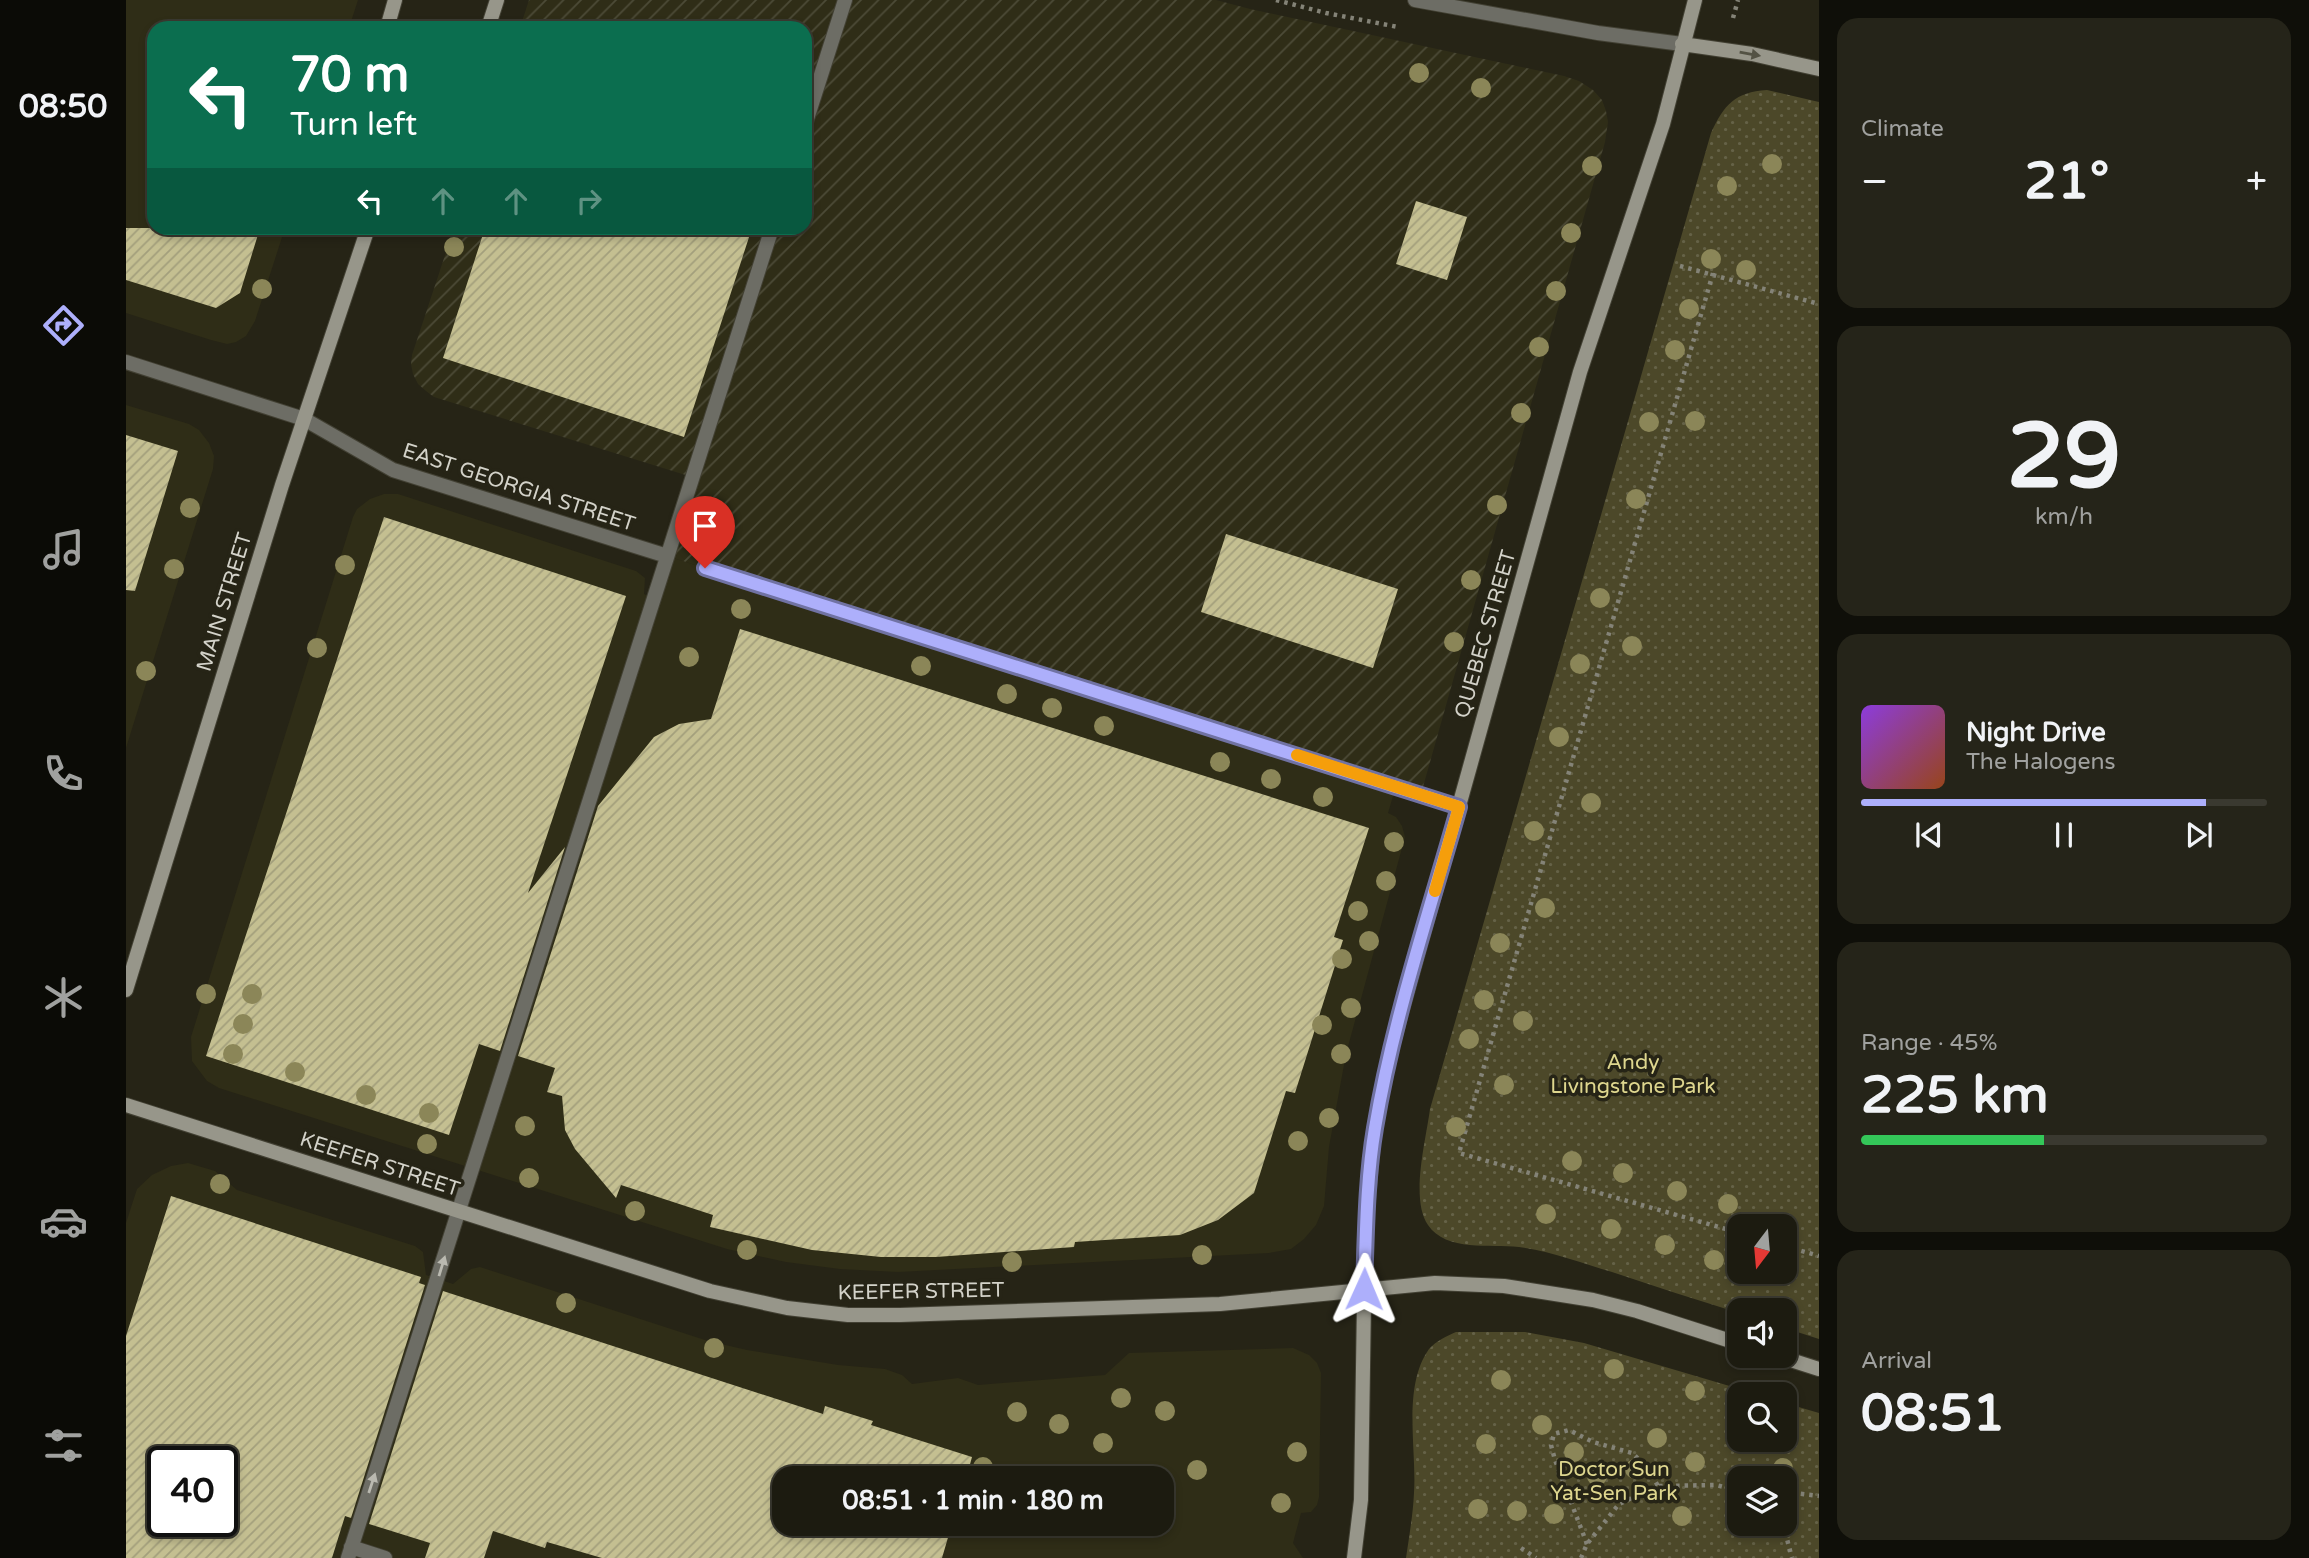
<!DOCTYPE html>
<html lang="en">
<head>
<meta charset="utf-8">
<style>
	body { margin:0; font-family:"Varela Round",sans-serif; background:#252419; color:#f1f3f6; height:100vh; display:flex; flex-direction:column; font-size:26px; white-space:nowrap }
	* { box-sizing:border-box; margin:0 }
	p { font-size:23px; color:#a0a19f }
	.icon { flex:none; width:38px; height:38px; fill:none; stroke:currentColor; stroke-width:2; stroke-linecap:round; stroke-linejoin:round }
	.map { position:relative; flex:1; overflow:hidden }
	.details { display:flex; flex-direction:column; gap:18px; padding:18px; background:#0f0f09; width:490px }
	.details>* { flex:none }
	.guide { position:absolute; left:21px; top:21px; width:665px; height:214px; border-radius:21px; box-shadow:0 4px 10px #0003,0 0 0 2px #3a3930; background:#0b6e4f; color:#fff; overflow:hidden }
	.needle { width:46px; rotate:196deg }
	.fabs { position:absolute; left:1601px; top:1214px; display:grid; gap:14px }
	.fabs a { display:grid; place-items:center; width:70px; height:70px; border-radius:14px; background:#1c1b10; box-shadow:0 4px 10px #0003,0 0 0 2px #3a3930; font-size:35px }
	.speed { position:absolute; left:21px; top:1446px; display:flex; gap:14px; font-size:35px; font-weight:700; text-align:center }
	.speed>* { display:grid; place-content:center; width:91px; height:91px; border-radius:50%; background:#1c1b10; box-shadow:0 4px 10px #0003,0 0 0 2px #3a3930; line-height:1 }
	.speed .limit { border:4px solid #111; border-radius:10px; background:#fff; color:#111 }
	.pin { position:absolute; display:grid; place-items:center; width:60px; height:60px; color:#fff; margin:-72px -30px; border-radius:50% 50% 50% 0; rotate:-45deg; box-shadow:0 0 7px #0007 }
	.pin .icon { rotate:45deg }
	.me { position:absolute; width:77px; margin:-38px; rotate:1deg; stroke-linejoin:round; filter:drop-shadow(0 0 5px #0008) }
	.turn { display:flex; align-items:center; gap:24px; height:147px; padding:0 28px; font-size:32px }
	.turn .icon { width:91px; height:91px; stroke-width:2.5 }
	.turn b { display:block; font-size:49px; line-height:60px }
	.lanes { display:flex; align-items:center; height:66px; padding:0 28px; background:#0003; justify-content:center; gap:35px; direction:ltr }
	.lanes .off { opacity:.35 }
	.big { font-size:52px; font-weight:700; line-height:1.1 }
	.details .tile { flex:1; display:flex; flex-direction:column; justify-content:center; gap:10px; min-width:0; padding:0 24px; border-radius:21px; background:#252419 }
	.details .dial { align-items:center; gap:0 }
	.dial b { font-size:91px; line-height:1 }
	.song { display:flex; align-items:center; gap:21px }
	.cover { width:84px; height:84px; border-radius:10px; background:linear-gradient(135deg,hsl(270 70% 55%),hsl(20 70% 35%)) }
	.played { height:7px; border-radius:4px; background:linear-gradient(90deg,#adaffb 85%,#3a3930 85%) }
	.keys { display:flex; justify-content:space-around; direction:ltr }
	.heat { display:flex; justify-content:space-between; align-items:center; font-size:38px; direction:ltr }
	.charge { height:10px; border-radius:5px; background:linear-gradient(90deg,#34c759 45%,#3a3930 0) }
	.trip { position:absolute; left:646px; top:1466px; width:402px; height:70px; border-radius:21px; background:#1c1b10; box-shadow:0 4px 10px #0003,0 0 0 2px #3a3930; font-weight:700; line-height:70px; text-align:center }
	main { display:flex; flex:1; min-height:0 }
	.tabs { display:flex; flex-direction:column; width:126px; justify-content:space-around; align-items:center; background:#0b0b06; color:#a0a19f }
	.tabs .icon { width:49px; height:49px }
	.tabs .on { color:#adaffb }
	.tabs b { font-size:32px; color:#f1f3f6 }
	.map>svg:first-child { display:block }
</style>
</head>
<body>
<main>
<nav class="tabs">
<b>08:50</b>
<svg class="icon on" aria-label="directions" viewBox="0 0 24 24"><path d="M12 3l9 9-9 9-9-9zM9 14v-3h6M13 9l2 2-2 2"/></svg>
<svg class="icon" aria-label="music" viewBox="0 0 24 24"><path d="M9 18V5l10-2v13"/><circle cx="6" cy="18" r="3"/><circle cx="16" cy="16" r="3"/></svg>
<svg class="icon" aria-label="phone" viewBox="0 0 24 24"><path d="M5 4h4l2 5-3 2q2 4 5 5l2-3 5 2v4C11 20 4 13 5 4z"/></svg>
<svg class="icon" aria-label="climate" viewBox="0 0 24 24"><path d="M12 3v18M4 7l16 10M4 17L20 7"/></svg>
<svg class="icon" aria-label="car" viewBox="0 0 24 24"><path d="M5 17H2v-5l4-1 3-4h7l3 4 3 1v5h-3M9 17h6M6 11h13"/><circle cx="7" cy="17" r="2"/><circle cx="17" cy="17" r="2"/></svg>
<svg class="icon" aria-label="filters" viewBox="0 0 24 24"><path d="M4 7h16M4 17h16"/><circle cx="9" cy="7" r="2"/><circle cx="15" cy="17" r="2"/></svg>
</nav>
<div class="map">
<svg width="1693" height="1558" viewBox="0 0 1693 1558">
	<defs>
		<pattern id="industrial-furrows" width="10" height="10" patternUnits="userSpaceOnUse" patternTransform="scale(1.75)"><rect width="10" height="10" fill="#2f2d17"/><path d="M-1 1l2-2M0 10L10 0M9 11l2-2" fill="none" stroke="#4c4b37"/></pattern>
		<pattern id="park-dots" width="8" height="8" patternUnits="userSpaceOnUse" patternTransform="scale(1.75)"><rect width="8" height="8" fill="#4c4829"/><path d="M2 2h.1M6 6h.1" fill="none" stroke="#656247" stroke-width="1.8" stroke-linecap="round"/></pattern>
		<pattern id="building-hatch" width="6" height="6" patternUnits="userSpaceOnUse" patternTransform="scale(1.75)"><rect width="6" height="6" fill="#c4bf91"/><path d="M-1 1l2-2M0 6l6-6M5 7l2-2" fill="none" stroke="#a39f7c"/></pattern>
	</defs>
	<rect width="100%" height="100%" fill="#262416"/>
	<path fill="#2f2d17" fill-rule="evenodd" d="M 0,0 L 232,0 L 223,28 L 28,28 L 28,228 L 159,228 L 129,321 L 120,336 L 110,342 L 101,344 L 85,340 L 0,313 Z
		M 0,405 L 63,424 L 73,430 L 83,443 L 88,456 L 87,469 L 0,748 Z
		M 258,494 L 272,494 L 510,571 L 519,578 L 518,594 L 527,599 L 541,556 L 1270,786 L 1262,813 L 1270,817 L 1276,826 L 1279,837 L 1220,1054 L 1203,1147 L 1198,1206 L 1190,1225 L 1178,1239 L 1165,1249 L 1143,1253 L 772,1272 L 714,1269 L 660,1262 L 601,1249 L 93,1088 L 81,1081 L 66,1061 L 65,1037 L 227,517 L 231,509 L 244,499 Z
		M 62,1163 L 89,1171 L 111,1190 L 289,1246 L 297,1252 L 300,1275 L 327,1284 L 345,1269 L 354,1267 L 582,1341 L 621,1350 L 712,1365 L 759,1369 L 776,1375 L 786,1384 L 832,1378 L 852,1385 L 979,1375 L 1003,1353 L 1167,1348 L 1183,1355 L 1191,1363 L 1195,1373 L 1193,1497 L 1191,1505 L 1185,1512 L 1175,1513 L 1167,1543 L 1177,1558 L 0,1558 L 0,1223 L 11,1189 L 26,1175 L 45,1166 ZM 37,1461 L 96,1461 L 96,1521 L 37,1521 ZM 658,1479 L 1036,1479 L 1036,1524 L 658,1524 Z"/>
	<path fill="url(#industrial-furrows)" d="M 403,0 L 1090,0 L 1124,9 L 1438,76 L 1453,81 L 1467,90 L 1476,100 L 1480,111 L 1482,122 L 1479,142 L 1295,794 L 541,556 L 566,477 L 308,397 L 300,391 L 292,384 L 287,374 L 285,364 L 286,355 L 328,228 L 679,228 L 679,28 L 394,28 Z"/>
	<path fill="url(#park-dots)" fill-rule="evenodd" d="M 1641,90 L 1693,102 L 1693,1339 L 1659,1328 L 1659,1311 L 1614,1311 L 1613,1313 C 1571,1300 1528,1286 1486,1272 C 1455,1263 1425,1251 1393,1247 C 1365,1244 1320,1252 1302,1225 C 1284,1199 1300,1140 1304,1109 L 1585,133 C 1598,105 1609,92 1641,90 ZM 1614,1227 L 1659,1227 L 1659,1272 L 1614,1272 Z
		M 1330,1332 L 1399,1332 L 1458,1343 L 1634,1395 L 1614,1395 L 1614,1440 L 1659,1440 L 1659,1403 L 1693,1413 L 1693,1558 L 1280,1558 C 1283,1537 1287,1515 1288,1493 C 1291,1450 1276,1387 1303,1349 C 1310,1341 1321,1336 1330,1332 ZM 1614,1479 L 1659,1479 L 1659,1524 L 1614,1524 Z"/>
	<path fill="url(#building-hatch)" fill-rule="evenodd" d="M 1290,201 L 1341,217 L 1321,280 L 1270,264 Z
		M 0,228 L 134,228 L 114,293 L 90,308 L 0,280 Z
		M 359,228 L 626,228 L 558,437 L 317,358 Z
		M 0,435 L 52,451 L 9,591 L 0,590 Z
		M 258,517 L 500,596 L 402,893 L 439,847 L 374,1051 L 353,1044 L 323,1135 L 80,1056 Z
		M 1100,534 L 1272,589 L 1247,668 L 1075,612 Z
		M 614,629 L 1243,828 L 1208,937 L 1217,940 L 1169,1093 L 1160,1091 L 1128,1193 L 1092,1220 L 1054,1235 L 949,1242 L 948,1247 L 810,1257 L 755,1257 L 686,1250 L 584,1227 L 587,1215 L 495,1185 L 490,1198 L 449,1149 L 439,1130 L 436,1096 L 421,1092 L 429,1068 L 392,1056 L 472,806 L 528,737 L 553,724 L 585,719 Z
		M 45,1196 L 295,1277 L 293,1283 L 299,1285 L 225,1518 L 219,1516 L 206,1558 L 0,1558 L 0,1336 ZM 37,1461 L 96,1461 L 96,1521 L 37,1521 Z
		M 317,1291 L 697,1414 L 699,1406 L 747,1421 L 745,1425 L 846,1457 L 840,1479 L 658,1479 L 658,1524 L 826,1524 L 816,1558 L 476,1558 L 421,1542 L 419,1548 L 367,1531 L 358,1558 L 299,1558 L 304,1543 L 243,1524 Z"/>
	<g fill="none" stroke-linecap="round" stroke-linejoin="round">
		<g stroke="#424033" stroke-width="16">
			<path id="lane" d="M 679,125 L 719,0
				M 178,419 L 267,470 L 541,556
				M 579,568 L 1333,807
				M 225,1547 L 259,1558
				M 222,1558 L 646,228"/>
		</g>
		<g stroke="#424033" stroke-width="16">
			<path id="street" d="M 1289,0 L 1472,33 L 1556,44
				M 0,362 L 178,419"/>
		</g>
		<g stroke="#424033" stroke-width="16">
			<path id="secondary" d="M 261,28 L 269,0
				M 362,28 L 371,0
				M 1556,44 L 1626,54 L 1693,69
				M 0,990 L 156,485 L 242,228
				M 0,1105 L 584,1291 L 661,1308 L 722,1315 L 774,1315 L 1094,1304 L 1309,1283 L 1378,1286 L 1467,1300 L 1511,1311 L 1614,1344
				M 1652,1356 L 1693,1369
				M 1228,1558 L 1235,1500 L 1239,1235 L 1248,1131 L 1263,1057 L 1454,372 L 1537,124 L 1569,0"/>
		</g>
		<path stroke="#848377" stroke-width="4.5" stroke-dasharray="3.5 5" stroke-linecap="butt" d="M 1150,0 L 1200,13 L 1272,27
			M 1607,18 L 1612,0
			M 1554,266 L 1693,304
			M 1587,273 L 1333,1153 L 1614,1233
			M 1659,1246 L 1693,1256
			M 1659,1498 L 1669,1493 L 1693,1496
			M 1657,1524 L 1666,1558
			M 1461,1544 L 1429,1460 L 1425,1445 L 1428,1434 L 1443,1430 L 1467,1442 L 1506,1453 L 1520,1466 L 1532,1486
			M 1395,1548 L 1410,1558
			M 1455,1558 L 1461,1544 L 1493,1504 L 1532,1486 L 1590,1485 L 1614,1491"/>
		<use href="#lane" stroke="#6d6d65" stroke-width="14"/>
		<use href="#street" stroke="#6d6d65" stroke-width="14"/>
		<use href="#secondary" stroke="#97968a" stroke-width="14"/>
	</g>
	<g fill="#8b8658">
		<circle cx="1293" cy="73" r="10"/>
		<circle cx="1355" cy="88" r="10"/>
		<circle cx="1646" cy="164" r="10"/>
		<circle cx="1466" cy="166" r="10"/>
		<circle cx="1601" cy="186" r="10"/>
		<circle cx="1445" cy="233" r="10"/>
		<circle cx="328" cy="247" r="10"/>
		<circle cx="1585" cy="259" r="10"/>
		<circle cx="1620" cy="270" r="10"/>
		<circle cx="136" cy="289" r="10"/>
		<circle cx="1430" cy="291" r="10"/>
		<circle cx="1563" cy="309" r="10"/>
		<circle cx="1413" cy="347" r="10"/>
		<circle cx="1549" cy="350" r="10"/>
		<circle cx="1395" cy="413" r="10"/>
		<circle cx="1569" cy="421" r="10"/>
		<circle cx="1523" cy="422" r="10"/>
		<circle cx="1510" cy="499" r="10"/>
		<circle cx="1371" cy="505" r="10"/>
		<circle cx="64" cy="508" r="10"/>
		<circle cx="219" cy="565" r="10"/>
		<circle cx="48" cy="569" r="10"/>
		<circle cx="1345" cy="580" r="10"/>
		<circle cx="1474" cy="598" r="10"/>
		<circle cx="615" cy="609" r="10"/>
		<circle cx="1328" cy="642" r="10"/>
		<circle cx="1506" cy="646" r="10"/>
		<circle cx="191" cy="648" r="10"/>
		<circle cx="563" cy="657" r="10"/>
		<circle cx="1454" cy="664" r="10"/>
		<circle cx="795" cy="666" r="10"/>
		<circle cx="20" cy="671" r="10"/>
		<circle cx="881" cy="694" r="10"/>
		<circle cx="926" cy="708" r="10"/>
		<circle cx="978" cy="726" r="10"/>
		<circle cx="1433" cy="737" r="10"/>
		<circle cx="1094" cy="762" r="10"/>
		<circle cx="1145" cy="779" r="10"/>
		<circle cx="1197" cy="797" r="10"/>
		<circle cx="1465" cy="803" r="10"/>
		<circle cx="1408" cy="831" r="10"/>
		<circle cx="1268" cy="842" r="10"/>
		<circle cx="1260" cy="881" r="10"/>
		<circle cx="1419" cy="908" r="10"/>
		<circle cx="1232" cy="911" r="10"/>
		<circle cx="1243" cy="941" r="10"/>
		<circle cx="1374" cy="943" r="10"/>
		<circle cx="1216" cy="959" r="10"/>
		<circle cx="80" cy="994" r="10"/>
		<circle cx="126" cy="994" r="10"/>
		<circle cx="1358" cy="1000" r="10"/>
		<circle cx="1225" cy="1008" r="10"/>
		<circle cx="1397" cy="1021" r="10"/>
		<circle cx="117" cy="1024" r="10"/>
		<circle cx="1196" cy="1025" r="10"/>
		<circle cx="1343" cy="1039" r="10"/>
		<circle cx="107" cy="1054" r="10"/>
		<circle cx="1215" cy="1054" r="10"/>
		<circle cx="169" cy="1072" r="10"/>
		<circle cx="1378" cy="1085" r="10"/>
		<circle cx="240" cy="1095" r="10"/>
		<circle cx="303" cy="1113" r="10"/>
		<circle cx="1203" cy="1118" r="10"/>
		<circle cx="399" cy="1126" r="10"/>
		<circle cx="1330" cy="1127" r="10"/>
		<circle cx="1172" cy="1141" r="10"/>
		<circle cx="301" cy="1144" r="10"/>
		<circle cx="1446" cy="1161" r="10"/>
		<circle cx="1497" cy="1173" r="10"/>
		<circle cx="403" cy="1178" r="10"/>
		<circle cx="94" cy="1184" r="10"/>
		<circle cx="1551" cy="1191" r="10"/>
		<circle cx="1602" cy="1204" r="10"/>
		<circle cx="509" cy="1211" r="10"/>
		<circle cx="1420" cy="1214" r="10"/>
		<circle cx="1485" cy="1229" r="10"/>
		<circle cx="1539" cy="1245" r="10"/>
		<circle cx="621" cy="1250" r="10"/>
		<circle cx="1076" cy="1255" r="10"/>
		<circle cx="1588" cy="1260" r="10"/>
		<circle cx="886" cy="1262" r="10"/>
		<circle cx="440" cy="1303" r="10"/>
		<circle cx="588" cy="1348" r="10"/>
		<circle cx="1488" cy="1369" r="10"/>
		<circle cx="1375" cy="1380" r="10"/>
		<circle cx="1569" cy="1391" r="10"/>
		<circle cx="995" cy="1398" r="10"/>
		<circle cx="1039" cy="1411" r="10"/>
		<circle cx="891" cy="1412" r="10"/>
		<circle cx="933" cy="1424" r="10"/>
		<circle cx="1416" cy="1425" r="10"/>
		<circle cx="1531" cy="1438" r="10"/>
		<circle cx="977" cy="1443" r="10"/>
		<circle cx="1360" cy="1444" r="10"/>
		<circle cx="1171" cy="1452" r="10"/>
		<circle cx="1448" cy="1452" r="10"/>
		<circle cx="1569" cy="1462" r="10"/>
		<circle cx="857" cy="1467" r="10"/>
		<circle cx="1657" cy="1468" r="10"/>
		<circle cx="1509" cy="1469" r="10"/>
		<circle cx="1071" cy="1470" r="10"/>
		<circle cx="1471" cy="1476" r="10"/>
		<circle cx="1155" cy="1503" r="10"/>
		<circle cx="1352" cy="1509" r="10"/>
		<circle cx="1391" cy="1511" r="10"/>
		<circle cx="1428" cy="1514" r="10"/>
		<circle cx="1556" cy="1516" r="10"/>
	</g>
	<defs><path id="oneway-solid" d="M-6-.8H1V-3.2L6.5 0L1 3.2V.8H-6Z" transform="scale(1.75)"/></defs>
	<use fill="#535244" href="#oneway-solid" transform="translate(1624 54) rotate(10)"/>
	<g fill="#bab9b0">
		<use href="#oneway-solid" transform="translate(316 1266) rotate(-73)"/>
		<use href="#oneway-solid" transform="translate(246 1483) rotate(-72)"/>
	</g>
	<g fill="none" stroke-linecap="round" stroke-linejoin="round">
		<g stroke="#7072a3" stroke-width="18">
			<path id="route" d="M 579,568 L 1333,807 C 1303,913 1267,1020 1249,1128 C 1240,1181 1240,1236 1238,1289"/>
		</g>
		<use href="#route" stroke="#adaffb" stroke-width="12"/>
		<path stroke="#f59e0b" stroke-width="12" d="M 1171,755 L 1333,807 L 1309,891"/>
	</g>
	<g text-anchor="middle" stroke-width="7" stroke-linejoin="round" paint-order="stroke">
		<g font-size="21" fill="#d3d2c9" stroke="#262416">
			<text transform="translate(393 487) rotate(18)" y="7">EAST GEORGIA STREET</text>
			<text transform="translate(98 602) rotate(-73)" y="7">MAIN STREET</text>
			<text transform="translate(1359 634) rotate(-74)" y="7">QUEBEC STREET</text>
			<text transform="translate(254 1164) rotate(18)" y="7">KEEFER STREET</text>
			<text transform="translate(795 1291) rotate(-1)" y="7">KEEFER STREET</text>
		</g>
		<g font-size="21" fill="#ded68e" stroke="#262416">
			<text x="1507" y="1069">Andy<tspan x="1507" dy="24">Livingstone Park</tspan></text>
			<text x="1488" y="1476">Doctor Sun<tspan x="1488" dy="24">Yat-Sen Park</tspan></text>
		</g>
	</g>
</svg>
<div class="fabs">
<a><svg class="needle" viewBox="-14 -14 28 28"><path d="M0-13l5 13h-10z" fill="#e53935"/><path d="M0 13l5-13h-10z" fill="#a0a19f"/></svg></a>
<a><svg class="icon" aria-label="sound" viewBox="0 0 24 24"><path d="M4 9h4l5-4v14l-5-4H4zM17 9q2 3 0 6"/></svg></a>
<a><svg class="icon" aria-label="search" viewBox="0 0 24 24"><circle cx="10" cy="10" r="6"/><path d="M15 15l6 6"/></svg></a>
<a><svg class="icon" aria-label="layers" viewBox="0 0 24 24"><path d="M12 4l9 5-9 5-9-5zM3 14l9 5 9-5"/></svg></a>
</div>
<div class="speed"><div class="limit">40</div></div>
<div class="pin" style="left:579px;top:568px;background:#d93025"><svg class="icon" aria-label="arrive" viewBox="0 0 24 24"><path d="M6 21V4h12l-3 4 3 4H6"/></svg></div>
<svg class="me" style="left:1238px;top:1289px" viewBox="-20 -20 40 40"><path d="M0-17L14 15 0 8-14 15z" fill="#adaffb" stroke="#fff" stroke-width="4"/></svg>
<div class="trip">08:51 · 1 min · 180 m</div>
<div class="guide">
<div class="turn"><svg class="icon" aria-label="left" viewBox="0 0 24 24"><path d="M17 20v-9H6M10 6l-5 5 5 5"/></svg><div><b>70 m</b>Turn left</div></div>
<div class="lanes"><svg class="icon" aria-label="left" viewBox="0 0 24 24"><path d="M17 20v-9H6M10 6l-5 5 5 5"/></svg><svg class="icon off" aria-label="ahead" viewBox="0 0 24 24"><path d="M12 20V5M6 11l6-6 6 6"/></svg><svg class="icon off" aria-label="ahead" viewBox="0 0 24 24"><path d="M12 20V5M6 11l6-6 6 6"/></svg><svg class="icon off" aria-label="right" viewBox="0 0 24 24"><path d="M7 20v-9h11M14 6l5 5-5 5"/></svg></div>
</div>
</div>
<section class="details">
<div class="tile"><p>Climate</p>
<div class="heat"><a>−</a><b class="big">21°</b><a>+</a></div>
</div>
<div class="tile dial"><b>29</b><p>km/h</p></div>
<div class="tile">
<div class="song"><i class="cover"></i><div><b>Night Drive</b><p>The Halogens</p></div></div>
<div class="played"></div>
<div class="keys"><svg class="icon" aria-label="previous" viewBox="0 0 24 24"><path d="M18 5L8 12l10 7zM5 5v14"/></svg><svg class="icon" aria-label="pause" viewBox="0 0 24 24"><path d="M8 5v14M16 5v14"/></svg><svg class="icon" aria-label="next" viewBox="0 0 24 24"><path d="M6 5l10 7-10 7zM19 5v14"/></svg></div>
</div>
<div class="tile"><p>Range · 45%</p><b class="big">225 km</b><div class="charge"></div></div>
<div class="tile"><p>Arrival</p><b class="big">08:51</b></div>
</section>
</main>
</body>
</html>
